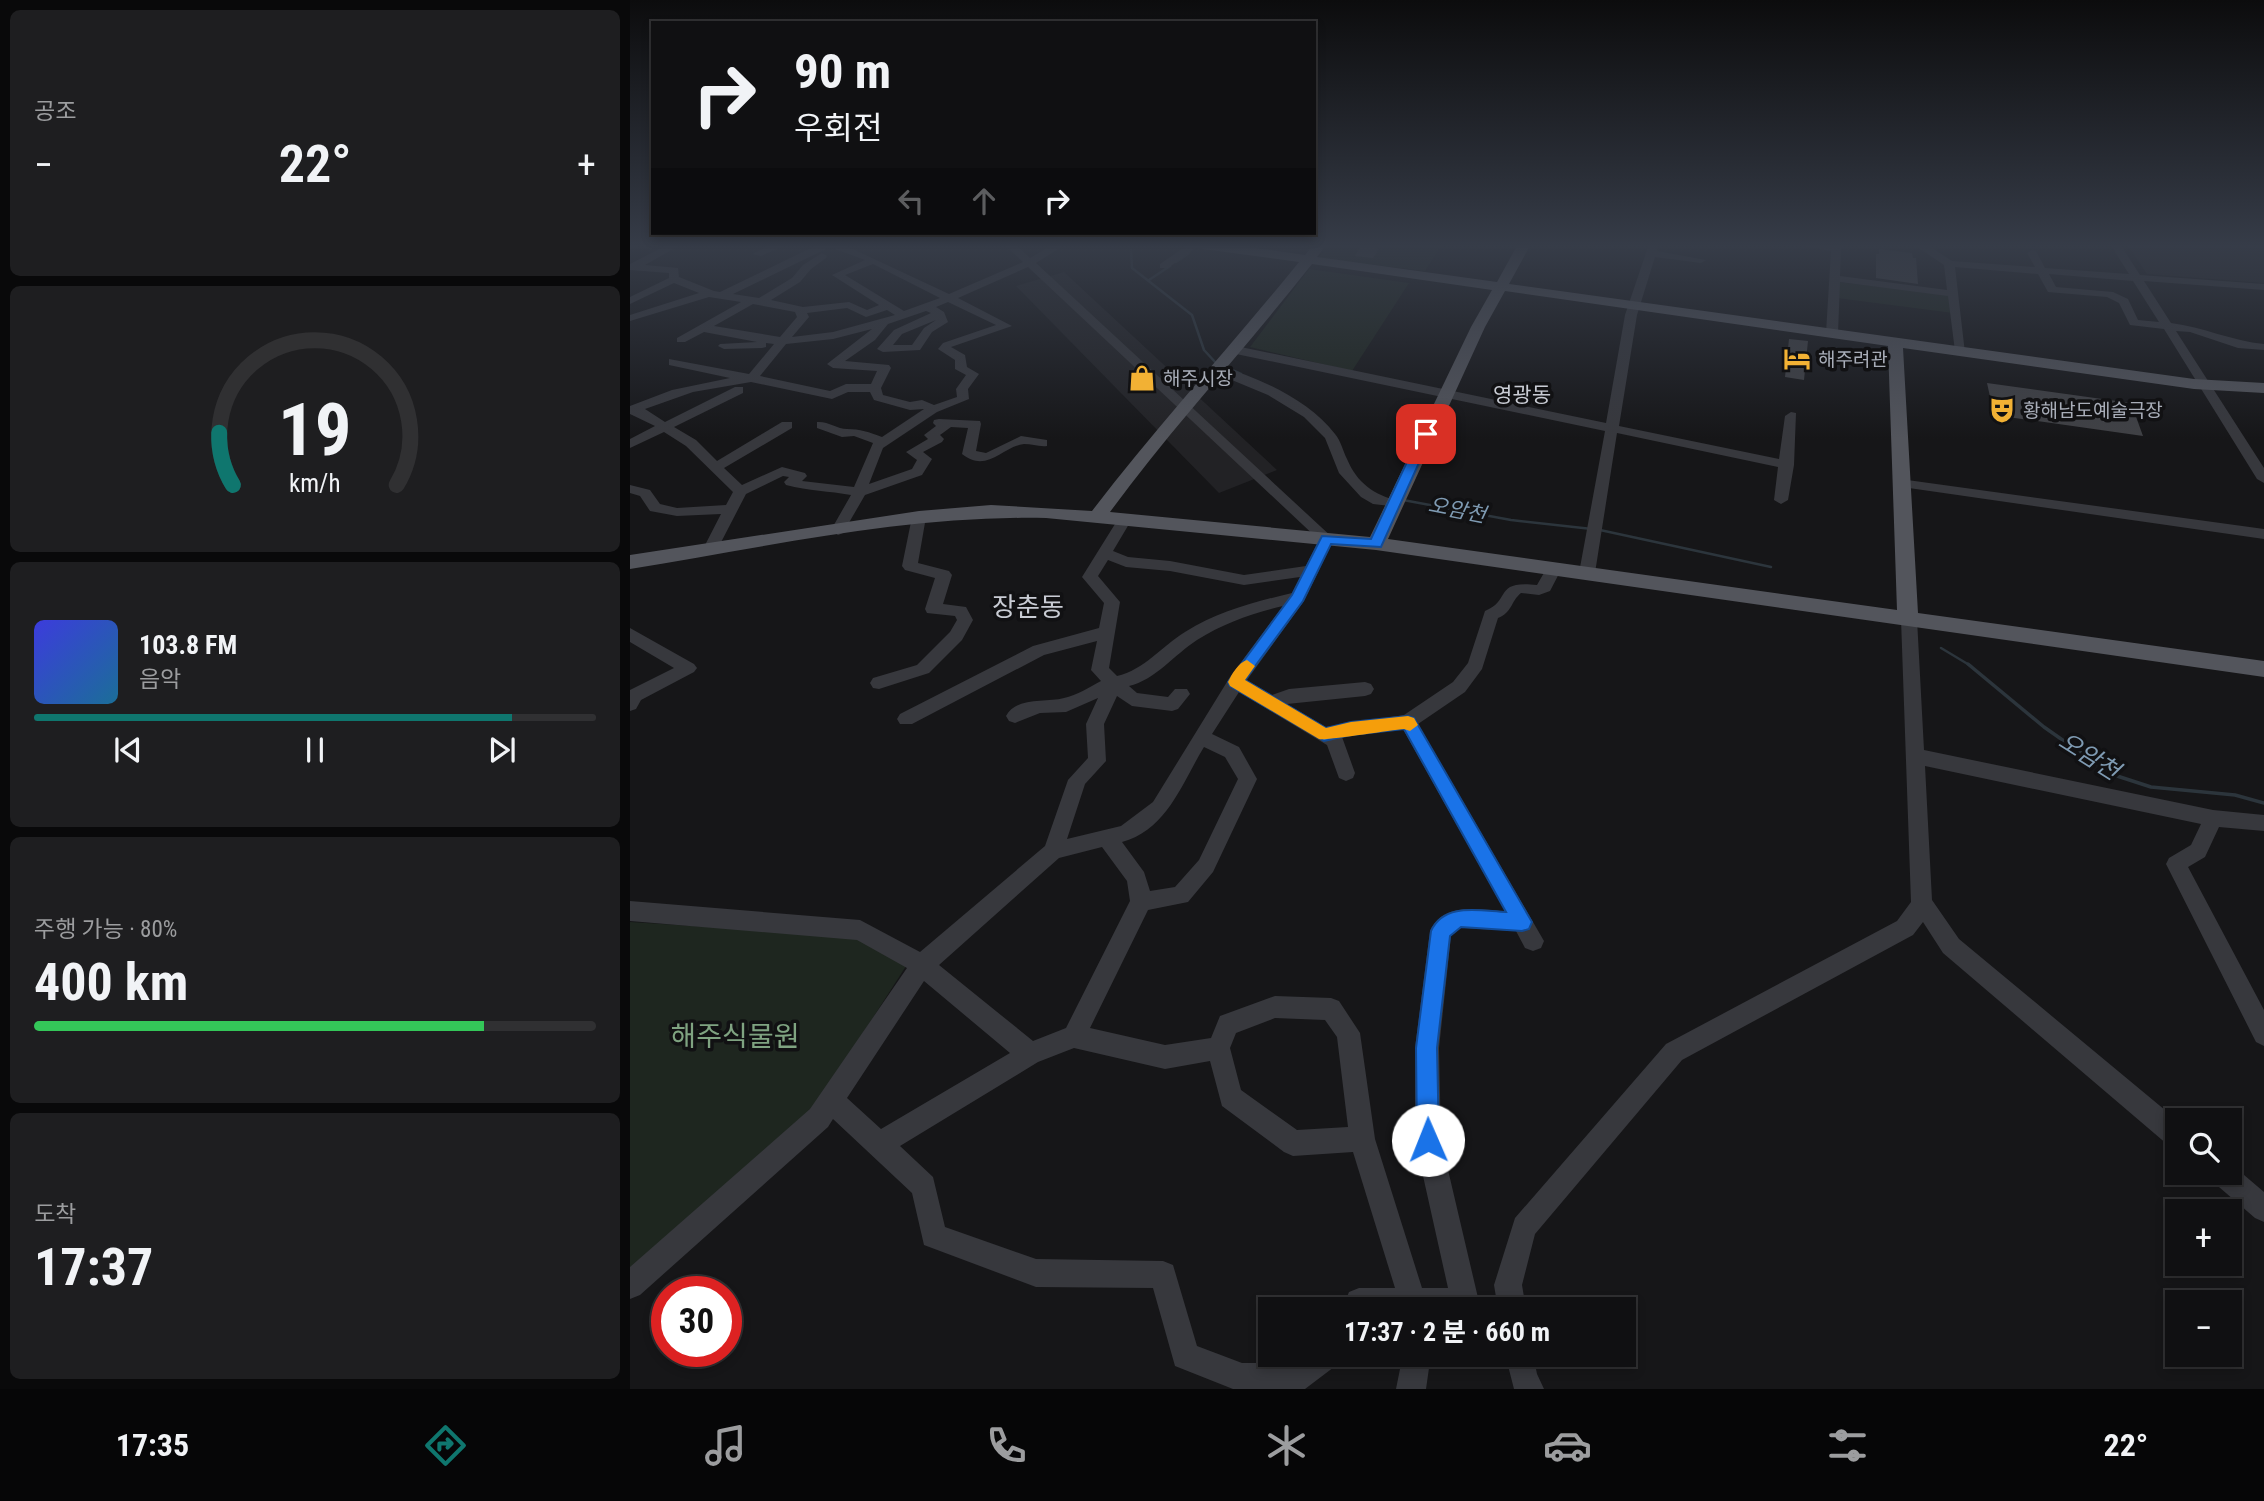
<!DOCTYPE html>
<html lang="ko">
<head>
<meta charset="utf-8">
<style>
	body { margin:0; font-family:"Roboto Condensed","Noto Sans KR",sans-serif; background:#1e1e20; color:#f1f3f6; height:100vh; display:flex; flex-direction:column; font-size:26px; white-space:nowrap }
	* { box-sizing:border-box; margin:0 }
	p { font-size:23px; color:#9c9d9f }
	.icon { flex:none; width:38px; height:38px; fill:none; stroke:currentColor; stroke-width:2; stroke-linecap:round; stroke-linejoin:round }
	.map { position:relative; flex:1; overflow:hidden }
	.drawer { display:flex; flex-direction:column; gap:10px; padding:10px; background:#09090a; width:630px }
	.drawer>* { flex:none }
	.hud { position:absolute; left:21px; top:21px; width:665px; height:214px; border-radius:0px; box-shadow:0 4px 10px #0003,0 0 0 2px #303032; background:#101012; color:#f1f3f6; overflow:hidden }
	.buttons { position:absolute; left:1535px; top:1108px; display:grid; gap:14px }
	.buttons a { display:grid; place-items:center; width:77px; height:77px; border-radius:0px; background:#101012; box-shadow:0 4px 10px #0003,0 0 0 2px #303032; font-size:35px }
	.speed { position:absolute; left:21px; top:1276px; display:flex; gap:14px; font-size:35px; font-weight:700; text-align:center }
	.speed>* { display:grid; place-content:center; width:91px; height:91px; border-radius:50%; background:#101012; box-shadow:0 4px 10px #0003,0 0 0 2px #303032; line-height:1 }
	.speed .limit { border:10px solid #d22; background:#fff; color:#111 }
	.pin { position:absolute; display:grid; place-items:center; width:60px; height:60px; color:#fff; margin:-30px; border-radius:14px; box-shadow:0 4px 10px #0006 }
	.me { position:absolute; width:77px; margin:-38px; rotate:359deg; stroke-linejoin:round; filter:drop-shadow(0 0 5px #0008) }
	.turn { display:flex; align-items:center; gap:24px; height:147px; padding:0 28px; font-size:32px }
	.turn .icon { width:91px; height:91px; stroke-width:2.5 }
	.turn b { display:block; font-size:49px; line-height:60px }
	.lanes { display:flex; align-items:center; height:66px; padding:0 28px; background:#0003; justify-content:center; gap:35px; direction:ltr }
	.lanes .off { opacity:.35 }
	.big { font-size:52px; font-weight:700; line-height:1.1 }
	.drawer .card { flex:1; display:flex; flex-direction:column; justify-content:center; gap:10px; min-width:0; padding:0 24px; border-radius:10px; background:#1e1e20 }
	.drawer .dial { align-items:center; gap:0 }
	.dial svg { height:182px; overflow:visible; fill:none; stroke:#303032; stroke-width:7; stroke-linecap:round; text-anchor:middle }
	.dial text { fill:#f1f3f6; stroke:none }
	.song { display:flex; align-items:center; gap:21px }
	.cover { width:84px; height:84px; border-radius:10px; background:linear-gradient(135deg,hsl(240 70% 55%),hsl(200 70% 35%)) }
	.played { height:7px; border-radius:4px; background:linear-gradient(90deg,#0f766e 85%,#303032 85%) }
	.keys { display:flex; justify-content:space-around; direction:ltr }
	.heat { display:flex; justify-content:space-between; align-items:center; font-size:38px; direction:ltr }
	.charge { height:10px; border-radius:5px; background:linear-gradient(90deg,#34c759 80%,#303032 0) }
	.trip { position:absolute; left:628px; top:1297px; width:378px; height:70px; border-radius:0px; background:#101012; box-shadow:0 4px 10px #0003,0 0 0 2px #303032; font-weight:700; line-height:70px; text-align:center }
	.menu { display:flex; height:112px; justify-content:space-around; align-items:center; background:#060607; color:#9c9d9f }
	.menu .icon { width:49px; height:49px }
	.menu .on { color:#0f766e }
	.menu b { font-size:32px; color:#f1f3f6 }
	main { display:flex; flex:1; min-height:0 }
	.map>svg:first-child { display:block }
</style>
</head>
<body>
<main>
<section class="drawer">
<div class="card"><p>공조</p>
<div class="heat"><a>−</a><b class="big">22°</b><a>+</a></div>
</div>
<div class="card dial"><svg viewBox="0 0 100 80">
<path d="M14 69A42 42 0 1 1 86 69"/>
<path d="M14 69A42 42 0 0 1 8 46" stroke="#0f766e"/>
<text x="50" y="56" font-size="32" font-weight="700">19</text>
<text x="50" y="72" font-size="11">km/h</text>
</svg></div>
<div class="card">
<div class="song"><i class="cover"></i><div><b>103.8 FM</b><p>음악</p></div></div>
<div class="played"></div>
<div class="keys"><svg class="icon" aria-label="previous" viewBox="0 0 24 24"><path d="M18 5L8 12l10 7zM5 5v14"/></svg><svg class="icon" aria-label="pause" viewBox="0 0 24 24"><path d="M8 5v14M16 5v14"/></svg><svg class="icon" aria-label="next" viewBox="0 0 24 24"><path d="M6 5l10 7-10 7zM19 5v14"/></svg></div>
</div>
<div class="card"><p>주행 가능 · 80%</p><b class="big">400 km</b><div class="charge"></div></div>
<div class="card"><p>도착</p><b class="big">17:37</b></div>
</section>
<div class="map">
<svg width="1634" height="1389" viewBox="0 0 1634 1389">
	<rect width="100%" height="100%" fill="#161618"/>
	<path fill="#222225" d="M 1497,244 L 1634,244 L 1634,283 L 1517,274 Z
		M 434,272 L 647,470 L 589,493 L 386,286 Z"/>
	<path fill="#1e261f" d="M 700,244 L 801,244 L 811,246 L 795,271 L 688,258 Z
		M 679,269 L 779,283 L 722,371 L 620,347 Z
		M 1208,282 L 1320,295 L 1323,313 L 1207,298 Z
		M 0,922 L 224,936 L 278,963 L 185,1108 L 0,1273 Z"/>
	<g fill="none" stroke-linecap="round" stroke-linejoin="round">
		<path stroke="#2c353c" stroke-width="2.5" d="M 501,250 L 502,268 L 562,315 L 574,350 L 586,363 L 611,374
			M 546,262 L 559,253
			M 519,280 L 540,266
			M 773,500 L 881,520 L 962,529
			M 970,530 L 1141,567
			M 1311,648 L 1341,666"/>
		<path stroke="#2c353c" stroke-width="3.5" d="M 1338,664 L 1414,727 L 1481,774 L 1521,787 L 1605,795 L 1634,803"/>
	</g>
	<path fill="#404145" d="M 732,244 L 747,244 L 744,248 L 749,249 L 743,258 L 725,256 Z
		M 1249,249 L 1282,253 L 1283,258 L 1286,258 L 1288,284 L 1246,278 L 1246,254 L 1249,254 Z
		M 1159,339 L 1178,341 L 1174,380 L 1155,377 Z
		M 1357,383 L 1501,403 L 1513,436 L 1364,415 Z"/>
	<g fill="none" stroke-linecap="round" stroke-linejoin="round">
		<path fill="#37383d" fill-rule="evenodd" d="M 0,244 L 12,244 L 0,249 Z
			M 39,244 L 52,244 L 15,265 L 48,268 L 49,277 L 84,291 L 90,292 L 189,244 L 212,244 L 319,294 L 393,262 L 374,244 L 385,244 L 400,258 L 424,244 L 436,244 L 406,263 L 704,539 L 674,601 L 617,680 L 642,695 L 659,689 L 735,682 L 741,684 L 744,689 L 741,694 L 735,696 L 657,704 L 696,727 L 774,715 L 823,682 L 838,663 L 855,611 C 882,600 863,580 907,585 L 919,564 L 929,564 L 932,568 L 920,591 L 909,595 L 891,593 C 881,601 882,613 868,618 L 852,669 L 835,692 L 788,724 L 914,941 L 911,948 L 903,951 L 895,948 L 886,931 L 831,928 L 821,936 L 809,1048 L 811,1140 L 849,1302 L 846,1309 L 712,1309 L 719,1292 L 729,1288 L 765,1288 L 723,1152 L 663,1156 L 654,1152 L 592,1106 L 580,1061 L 535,1069 L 444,1048 L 408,1062 L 270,1146 L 303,1177 L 315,1227 L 406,1259 L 533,1261 L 543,1265 L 567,1346 L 612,1363 L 661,1363 L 674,1354 L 712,1354 L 708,1364 L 675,1389 L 603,1389 L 545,1366 L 523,1288 L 406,1287 L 294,1245 L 282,1193 L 203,1119 L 198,1127 L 10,1295 L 0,1299 L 0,1267 L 180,1109 L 277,968 L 227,940 L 0,921 L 0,901 L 230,920 L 290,952 L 415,846 L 438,780 L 458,758 L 456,724 L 468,698 L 436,712 L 410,713 L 385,723 L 379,721 L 376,716 C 387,696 416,703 434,698 C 447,695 460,687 471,681 L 461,670 L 467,641 L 414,655 L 282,724 L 270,724 L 267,719 L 270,714 L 403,646 L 469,628 L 474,603 L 452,577 L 490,516 L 495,514 L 502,519 L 483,551 L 498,557 L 540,561 L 614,575 L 676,566 L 689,540 L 398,267 L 328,298 L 382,326 L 321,347 L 335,355 L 337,367 L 349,374 L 338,389 L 339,399 L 307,412 L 253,448 L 239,484 L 282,469 L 287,460 L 276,452 L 298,439 L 294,435 L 306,426 L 303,423 L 304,420 L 309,419 L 350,421 L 351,424 L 346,451 L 356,453 L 391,436 L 417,440 L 417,446 C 409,447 402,444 394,444 C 373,446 357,474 332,454 L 338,428 L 321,427 L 310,435 L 314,439 L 312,442 L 293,452 L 302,459 L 292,475 L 235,495 L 213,533 L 208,535 L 201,530 L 221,495 C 199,491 179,491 156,485 L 154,482 L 159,477 L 153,476 L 116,494 L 86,552 L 76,552 L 73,549 L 91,514 L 47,516 L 20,511 L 10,496 L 0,493 L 0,485 L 20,490 L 30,504 L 47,508 L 96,505 L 103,492 L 56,446 L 34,432 L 0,448 L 0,439 L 25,426 L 0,414 L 0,406 L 42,390 L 100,378 L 39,365 L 39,359 L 119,374 L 144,344 L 136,343 L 136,347 L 132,348 L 94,349 L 88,346 L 90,344 L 127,342 L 74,332 L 55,342 L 47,342 L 47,338 L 111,302 L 79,297 L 0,321 L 0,315 L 69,293 L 44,283 L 0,304 L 0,297 L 39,278 L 39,273 L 0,270 L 0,264 ZM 200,247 L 235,260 L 202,275 L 249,305 L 237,310 L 219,302 L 173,307 L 141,300 L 170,282 L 181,269 L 196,258 L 197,256 L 192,253 L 173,265 L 162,278 L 129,298 L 103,294 ZM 243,264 L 310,298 L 274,311 L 215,275 ZM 318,302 L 366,325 L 313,343 L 308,349 L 325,360 L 325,369 L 336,375 L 326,389 L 327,397 L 304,405 L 292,400 L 280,402 L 253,395 L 251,388 L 261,368 L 259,365 L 215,361 L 245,340 L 258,324 L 296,311 L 301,313 L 264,330 L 247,349 L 253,352 L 290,350 L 302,332 L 318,322 L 314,312 L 306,307 ZM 123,304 L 165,312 L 167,317 L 150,337 L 84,326 ZM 217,308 L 236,317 L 257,310 L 265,315 L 203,332 L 162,337 L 179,317 L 177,313 ZM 306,320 L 294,328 L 282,345 L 263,345 L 272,334 ZM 242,329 L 197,364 L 203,368 L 247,371 L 241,384 L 216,384 L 200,391 L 130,376 L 156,344 L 203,339 ZM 121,382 L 202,399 L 218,392 L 240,392 L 244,400 L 280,410 L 294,409 L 252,437 C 239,432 230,429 217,429 C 207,429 198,421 187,422 L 187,428 L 212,437 L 224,436 L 243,443 L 224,487 L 172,481 L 177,476 L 175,473 L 152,467 L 112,485 L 94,468 L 162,428 L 162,422 L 152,422 L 87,461 L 66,440 L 44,427 L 113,393 L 113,387 L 105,387 L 35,422 L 15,409 L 63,392 ZM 478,560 L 496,567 L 540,571 L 614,585 L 670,577 L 662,593 C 624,602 589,611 555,632 C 532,646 514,670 487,676 L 479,668 L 490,602 L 468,576 ZM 653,606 L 600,677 L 523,802 L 491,826 L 437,839 L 455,784 L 476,761 L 474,724 L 487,696 L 502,706 L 542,711 L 548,709 L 560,694 L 557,689 L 545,689 L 538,697 L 507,693 L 499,686 C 525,680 544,655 567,640 C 594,623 622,613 653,606 ZM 609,692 L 697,745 L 709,778 L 716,781 L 723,778 L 725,773 L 712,737 L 773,729 L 875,911 C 848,910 814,901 800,931 L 785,1048 L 785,1140 L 818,1288 L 792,1288 L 745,1139 L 730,1033 L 709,1001 L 701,998 L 645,996 L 590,1016 L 581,1038 L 535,1045 L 460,1028 L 518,910 L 558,902 L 583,872 L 627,779 L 609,747 L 582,734 ZM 574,747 L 595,757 L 608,779 L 569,860 L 545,887 L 520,891 L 514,872 L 492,842 C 537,830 552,783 574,747 ZM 472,847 L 497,881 L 500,901 L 436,1028 L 403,1041 L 309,965 L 429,858 ZM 294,981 L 380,1053 L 251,1129 L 217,1098 ZM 645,1018 L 695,1020 L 707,1037 L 718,1127 L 667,1130 L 611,1090 L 600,1048 L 606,1033 Z
			M 143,244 L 158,244 L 131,256 L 122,254 Z
			M 559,244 L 571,244 L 538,268 L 530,268 L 530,264 Z
			M 1019,244 L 1029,244 L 1027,251 L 1076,260 L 1071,263 L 1025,257 L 1007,315 L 989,426 L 1149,459 L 1155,416 L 1161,412 L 1166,413 L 1164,465 L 1158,500 L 1151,504 L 1144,500 L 1148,467 L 987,433 L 965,573 L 957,578 L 949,573 L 975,431 L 606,354 L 600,350 L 606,346 L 976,423 L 995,315 Z
			M 1162,244 L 1214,244 L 1211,249 L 1210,276 L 1317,290 L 1314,265 L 1283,244 L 1296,244 L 1322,261 L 1405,267 L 1397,253 L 1402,250 L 1406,251 L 1415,268 L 1499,274 L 1480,244 L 1490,244 L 1510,275 L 1634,284 L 1634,290 L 1514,281 L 1541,323 C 1573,327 1602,341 1634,344 L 1634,350 L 1608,348 L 1560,332 L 1546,331 L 1634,468 L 1634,483 L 1627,479 L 1534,329 L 1500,325 L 1489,303 L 1477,297 L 1418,292 L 1408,274 L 1325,267 L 1335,353 L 1325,351 L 1318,296 L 1210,282 L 1208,333 L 1202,336 L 1196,333 L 1201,251 ZM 1419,274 L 1503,281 L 1529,322 L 1508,320 L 1498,299 L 1483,292 L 1426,287 Z
			M 589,366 C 630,378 679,400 705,434 C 711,441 713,451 717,459 C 727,483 744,495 769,501 L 769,507 L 743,504 L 731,497 L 709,473 L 695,438 L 674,417 L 638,395 L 585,373 L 585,367 Z
			M 1270,479 L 1634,529 L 1634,539 L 1265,486 L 1265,480 Z
			M 289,512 L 296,517 L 288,563 L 319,571 L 322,575 L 313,604 L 336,607 L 343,620 L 332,640 L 299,673 L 249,689 L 243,688 L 240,683 L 243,678 L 287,665 L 320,632 L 327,620 L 325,616 L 297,613 L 295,609 L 305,578 L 275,570 L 272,566 L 282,517 Z
			M 1279,613 L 1287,619 L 1294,750 L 1583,810 L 1634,815 L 1634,831 L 1589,827 L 1575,857 L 1558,867 L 1634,1010 L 1634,1046 L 1626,1042 L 1536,864 L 1539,858 L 1561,845 L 1571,824 L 1295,766 L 1302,900 L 1329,939 L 1547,1120 L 1547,1148 L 1538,1145 L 1313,953 L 1293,922 L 1283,935 L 1052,1060 L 905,1234 L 892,1285 L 896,1309 L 868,1309 L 864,1285 L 885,1218 L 1036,1044 L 1267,921 L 1281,902 L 1271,619 Z
			M 0,628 L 64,664 L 67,668 L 64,672 L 11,700 L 6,709 L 0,711 L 0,690 L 44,668 L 0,642 Z
			M 1600,1163 L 1634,1192 L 1634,1222 L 1625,1218 L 1582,1181 L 1578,1172 L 1600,1172 Z
			M 773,1354 L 801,1354 L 796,1389 L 766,1389 Z
			M 875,1354 L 903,1354 L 907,1374 L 914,1389 L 884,1389 Z"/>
		<path fill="#53555c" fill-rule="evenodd" d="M 560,244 L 597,244 L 675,255 L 684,244 L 697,244 L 687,257 L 867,282 L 888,244 L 901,244 L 879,284 L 1564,379 L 1634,383 L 1634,393 L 1564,389 L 1273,348 L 1288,613 L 1634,661 L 1634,677 L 746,550 L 416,518 C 276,515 137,547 0,569 L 0,555 L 289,511 L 361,505 L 462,511 C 528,425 601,346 669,262 L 566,248 ZM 682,264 L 862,290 L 841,327 L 740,537 L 480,512 C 543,426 616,348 682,264 ZM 875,291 L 1258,346 L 1267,610 L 758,539 L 855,327 Z"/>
	</g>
	<linearGradient id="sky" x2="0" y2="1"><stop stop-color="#0c0c0d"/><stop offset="0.56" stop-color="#363c48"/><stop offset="1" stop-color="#363c48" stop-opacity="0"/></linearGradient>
	<rect width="1634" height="439" fill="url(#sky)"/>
	<path fill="#1a73e8" stroke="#114b97" stroke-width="2" d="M 796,430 L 802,434 L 751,547 L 701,544 L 673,601 L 615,680 L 696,728 L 721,722 L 778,716 L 784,718 L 902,922 L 899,929 L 892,931 L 831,927 L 820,936 L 807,1048 L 809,1140 L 806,1149 L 798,1152 L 790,1149 L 787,1140 L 786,1048 L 801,931 C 814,902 850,911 876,912 L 774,729 L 721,735 L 694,741 L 600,686 L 598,682 L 662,595 L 692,536 L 741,539 L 790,434 Z"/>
	<path fill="#f59e0b" d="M 617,660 L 625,666 L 615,680 L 696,728 L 721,722 L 778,716 L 784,718 L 788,725 L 780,731 L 774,729 C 760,730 696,741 689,739 L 600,686 L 598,682 C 602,674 608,663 617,660 Z"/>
	<defs>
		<g id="hotel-bare" transform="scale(2.1)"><path d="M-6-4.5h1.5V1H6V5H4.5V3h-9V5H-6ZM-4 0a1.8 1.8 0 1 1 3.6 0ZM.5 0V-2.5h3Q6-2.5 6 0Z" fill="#f2b134" stroke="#111113" stroke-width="2.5" paint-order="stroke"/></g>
		<g id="shop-bare" transform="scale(2.1)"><path d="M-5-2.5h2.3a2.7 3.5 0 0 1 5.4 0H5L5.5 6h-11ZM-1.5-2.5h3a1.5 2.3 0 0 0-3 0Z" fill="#f2b134" stroke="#111113" stroke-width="2.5" paint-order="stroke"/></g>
		<g id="theatre-bare" transform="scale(2.1)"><path d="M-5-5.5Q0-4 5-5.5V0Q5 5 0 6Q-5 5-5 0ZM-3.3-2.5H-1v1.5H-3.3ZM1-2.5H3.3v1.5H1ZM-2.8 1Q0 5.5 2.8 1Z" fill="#f2b134" stroke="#111113" stroke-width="2.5" paint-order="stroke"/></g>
	</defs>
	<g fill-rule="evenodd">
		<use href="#hotel-bare" x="1167" y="359"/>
		<use href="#shop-bare" x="512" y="378"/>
		<use href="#theatre-bare" x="1372" y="410"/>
	</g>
	<g text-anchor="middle" stroke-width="7" stroke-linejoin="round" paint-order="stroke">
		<g font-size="19" fill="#a8adb8" stroke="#111113" text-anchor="start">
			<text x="1188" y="366">해주려관</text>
			<text x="533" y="385">해주시장</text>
			<text x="1393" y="417">황해남도예술극장</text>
		</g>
		<g font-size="21" fill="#c9ccd4" stroke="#111113">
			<text x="892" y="402">영광동</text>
		</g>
		<g font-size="21" font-style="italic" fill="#7f9bb3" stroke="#111113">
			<text transform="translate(827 510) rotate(11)" y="7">오암천</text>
		</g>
		<g font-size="24" font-style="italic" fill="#7f9bb3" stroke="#111113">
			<text transform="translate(1459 756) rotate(32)" y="8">오암천</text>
		</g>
		<g font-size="26" fill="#c9ccd4" stroke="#111113">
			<text x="398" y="616">장춘동</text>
		</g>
		<g font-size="28" fill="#7fa381" stroke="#111113">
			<text x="105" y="1046">해주식물원</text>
		</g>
	</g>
</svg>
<div class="buttons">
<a><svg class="icon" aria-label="search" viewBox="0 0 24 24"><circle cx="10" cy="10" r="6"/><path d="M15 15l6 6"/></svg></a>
<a>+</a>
<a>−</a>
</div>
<div class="speed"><div class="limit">30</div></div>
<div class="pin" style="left:796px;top:434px;background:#d93025"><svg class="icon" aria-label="arrive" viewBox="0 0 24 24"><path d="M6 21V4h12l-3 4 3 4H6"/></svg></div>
<svg class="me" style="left:798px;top:1140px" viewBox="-20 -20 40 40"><circle r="19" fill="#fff"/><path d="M0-13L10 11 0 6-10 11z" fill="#1a73e8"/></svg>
<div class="trip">17:37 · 2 분 · 660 m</div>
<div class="hud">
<div class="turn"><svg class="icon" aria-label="right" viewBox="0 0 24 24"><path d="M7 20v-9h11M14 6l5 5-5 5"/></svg><div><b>90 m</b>우회전</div></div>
<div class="lanes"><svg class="icon off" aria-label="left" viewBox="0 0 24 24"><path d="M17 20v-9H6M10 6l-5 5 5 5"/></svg><svg class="icon off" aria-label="ahead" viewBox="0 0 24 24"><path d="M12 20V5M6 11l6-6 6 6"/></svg><svg class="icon" aria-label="right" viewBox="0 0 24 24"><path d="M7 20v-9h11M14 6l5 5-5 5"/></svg></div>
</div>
</div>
</main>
<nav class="menu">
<b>17:35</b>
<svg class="icon on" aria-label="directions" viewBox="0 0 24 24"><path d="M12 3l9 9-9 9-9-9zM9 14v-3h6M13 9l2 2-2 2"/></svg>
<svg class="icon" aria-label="music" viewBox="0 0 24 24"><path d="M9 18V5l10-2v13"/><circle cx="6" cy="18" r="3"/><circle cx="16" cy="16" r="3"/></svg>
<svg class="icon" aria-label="phone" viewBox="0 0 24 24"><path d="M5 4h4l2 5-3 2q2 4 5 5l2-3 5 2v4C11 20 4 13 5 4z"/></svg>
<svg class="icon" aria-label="climate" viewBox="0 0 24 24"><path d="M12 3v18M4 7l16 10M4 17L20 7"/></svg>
<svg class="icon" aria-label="car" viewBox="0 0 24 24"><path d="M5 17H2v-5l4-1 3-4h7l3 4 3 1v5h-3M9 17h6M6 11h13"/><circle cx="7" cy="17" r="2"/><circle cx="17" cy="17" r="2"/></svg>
<svg class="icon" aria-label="filters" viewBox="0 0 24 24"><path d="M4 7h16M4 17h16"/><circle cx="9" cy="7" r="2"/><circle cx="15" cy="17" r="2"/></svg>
<b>22°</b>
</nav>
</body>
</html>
